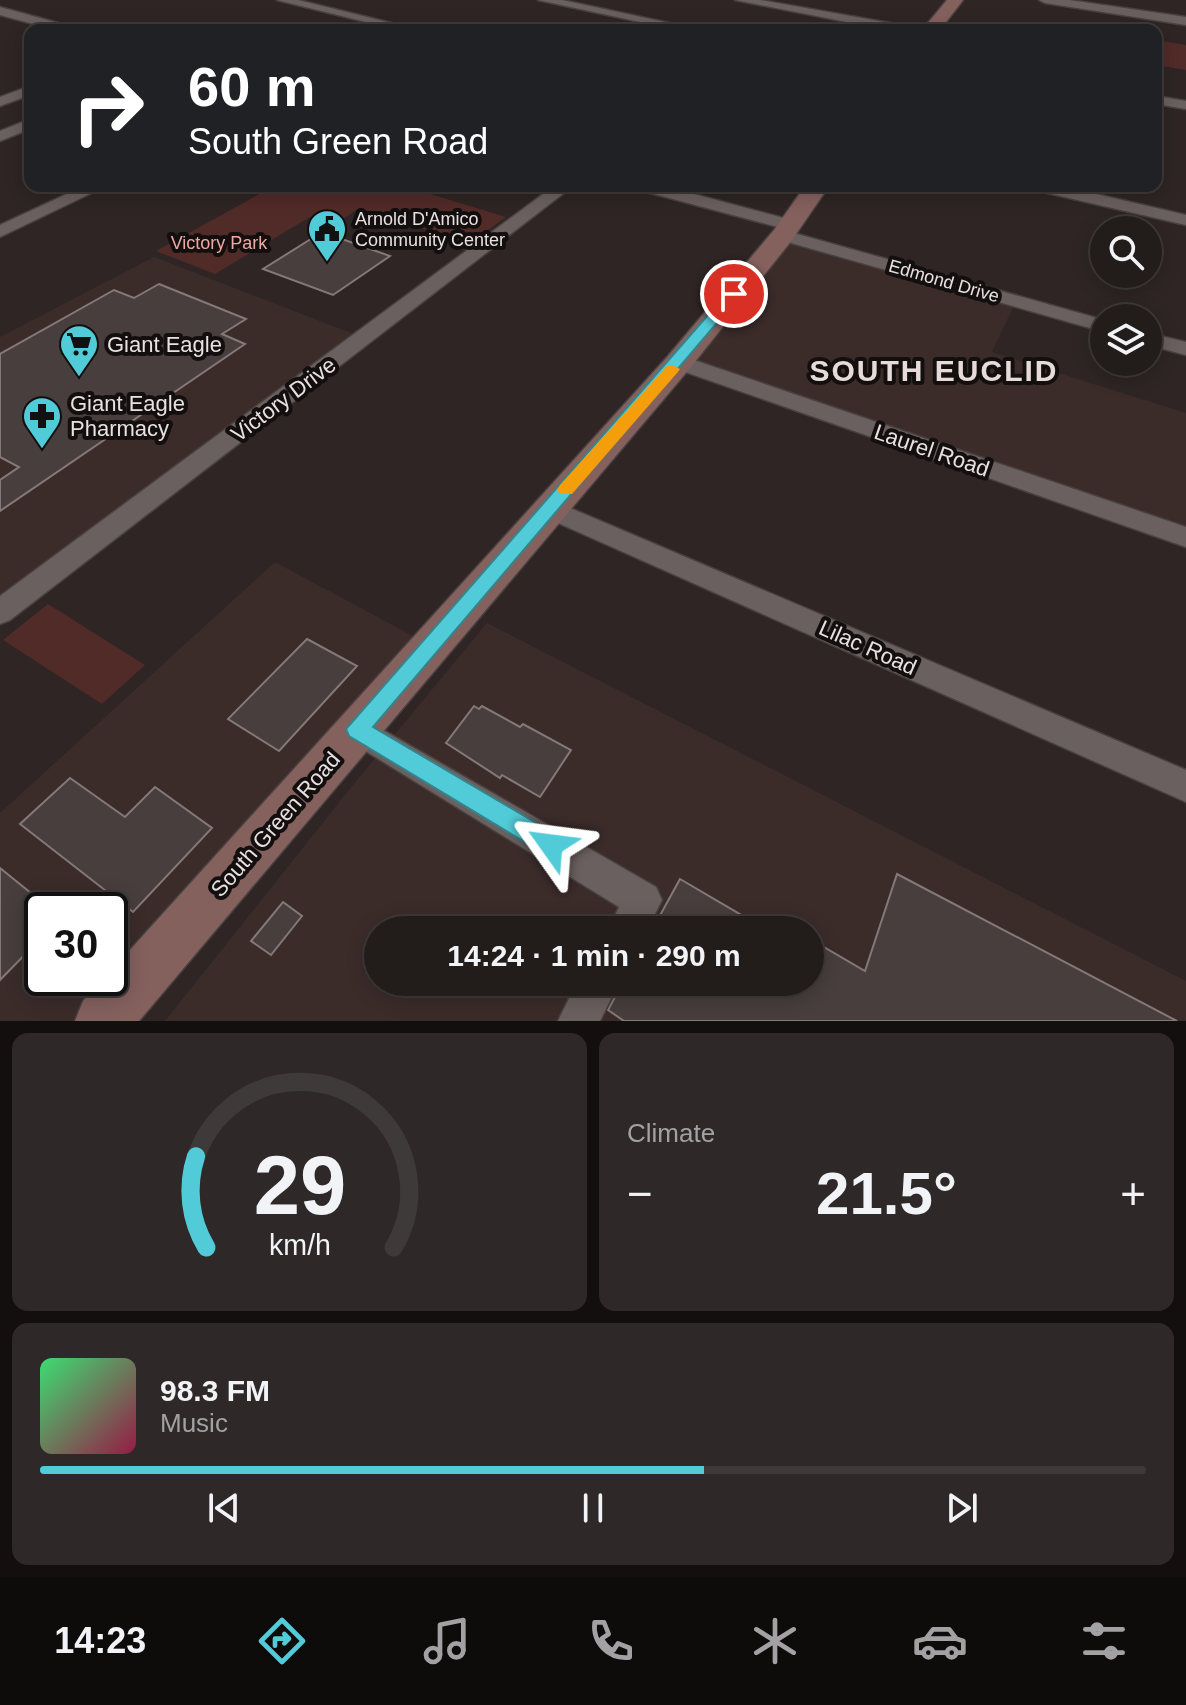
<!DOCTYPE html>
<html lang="en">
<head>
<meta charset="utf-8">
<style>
	body { margin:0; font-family:Arial,sans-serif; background:#2e2928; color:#f1f3f6; height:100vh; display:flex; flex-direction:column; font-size:30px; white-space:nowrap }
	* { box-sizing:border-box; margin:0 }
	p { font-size:26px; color:#a2a1a3 }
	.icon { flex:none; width:44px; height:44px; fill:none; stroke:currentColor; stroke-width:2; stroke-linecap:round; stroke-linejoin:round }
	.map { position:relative; height:1021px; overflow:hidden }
	.side { display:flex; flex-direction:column; gap:12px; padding:12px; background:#130f0f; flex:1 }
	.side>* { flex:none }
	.hud { position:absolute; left:24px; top:24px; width:1138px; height:168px; border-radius:16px; box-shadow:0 4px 20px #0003,0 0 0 2px #3f3a3a; background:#202124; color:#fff; overflow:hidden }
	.controls { position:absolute; left:1090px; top:216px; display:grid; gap:16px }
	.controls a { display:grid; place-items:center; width:72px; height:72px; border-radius:50%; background:#221c1b; box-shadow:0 4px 20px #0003,0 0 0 2px #3f3a3a; font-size:40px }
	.speed { position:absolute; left:24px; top:892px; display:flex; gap:16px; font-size:40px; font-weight:700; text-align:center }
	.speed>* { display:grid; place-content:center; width:104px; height:104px; border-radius:50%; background:#221c1b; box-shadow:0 4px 20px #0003,0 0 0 2px #3f3a3a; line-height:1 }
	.speed .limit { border:4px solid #111; border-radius:12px; background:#fff; color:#111 }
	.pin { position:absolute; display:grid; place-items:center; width:68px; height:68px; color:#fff; margin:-34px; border:4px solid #fff; border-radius:50%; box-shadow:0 2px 8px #0007 }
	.me { position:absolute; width:88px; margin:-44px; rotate:301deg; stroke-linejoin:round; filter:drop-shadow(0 0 6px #0008) }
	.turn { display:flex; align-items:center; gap:28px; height:168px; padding:0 32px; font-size:36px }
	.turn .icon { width:104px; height:104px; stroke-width:2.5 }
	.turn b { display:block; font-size:56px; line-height:68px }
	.big { font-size:60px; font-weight:700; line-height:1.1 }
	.side .card { flex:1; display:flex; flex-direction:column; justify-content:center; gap:12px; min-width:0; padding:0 28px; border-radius:16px; background:#2e2928 }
	.side .dial { align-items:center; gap:0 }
	.dial svg { height:208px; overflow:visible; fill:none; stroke:#3f3a3a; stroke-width:7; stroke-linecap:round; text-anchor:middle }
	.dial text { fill:#f1f3f6; stroke:none }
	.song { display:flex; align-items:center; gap:24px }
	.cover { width:96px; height:96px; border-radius:12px; background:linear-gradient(135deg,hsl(140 70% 55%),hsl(340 70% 35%)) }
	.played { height:8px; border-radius:4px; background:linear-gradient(90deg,#52cbd8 60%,#3f3a3a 60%) }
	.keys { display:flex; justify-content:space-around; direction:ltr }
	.heat { display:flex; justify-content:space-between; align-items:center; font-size:44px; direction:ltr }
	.side .tiles { flex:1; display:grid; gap:12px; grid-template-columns:1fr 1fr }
	.card:last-child { grid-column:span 2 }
	.trip { position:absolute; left:364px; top:916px; width:460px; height:80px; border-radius:40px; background:#221c1b; box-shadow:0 4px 20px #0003,0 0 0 2px #3f3a3a; font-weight:700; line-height:80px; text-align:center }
	.tabs { display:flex; height:128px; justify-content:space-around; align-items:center; background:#0e0b0b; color:#a2a1a3 }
	.tabs .icon { width:56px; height:56px }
	.tabs .selected { color:#52cbd8 }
	.tabs b { font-size:36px; color:#f1f3f6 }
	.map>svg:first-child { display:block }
</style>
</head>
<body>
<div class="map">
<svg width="1186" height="1021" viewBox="0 0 1186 1021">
	<rect width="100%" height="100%" fill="#2e2524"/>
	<path fill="#3b2c2a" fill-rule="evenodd" d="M 783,235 L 1016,301 L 992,352 L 1186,413 L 1186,537 L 679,362 Z
		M 154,257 L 364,338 L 0,612 L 0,337 Z
		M 275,562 L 430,645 L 103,1021 L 0,1021 L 0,813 ZM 42,910 L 110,910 L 110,978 L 42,978 Z
		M 487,623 L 1186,981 L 1186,1021 L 165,1021 L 352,786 ZM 378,930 L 810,930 L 810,982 L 378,982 Z"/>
	<path fill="#512b28" d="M 1156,40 L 1186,45 L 1186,70 L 1156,65 Z
		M 274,186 L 404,186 L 506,217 L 469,244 L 360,208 L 333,225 L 310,217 L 215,274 L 156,251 Z
		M 48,604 L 145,665 L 102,704 L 3,640 Z"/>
	<path fill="#473e3d" stroke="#847978" stroke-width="2" d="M 322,232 L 390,256 L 333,295 L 263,269 Z
		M 159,284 L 246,319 L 222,334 L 245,344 L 0,511 L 0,480 L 19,467 L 0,457 L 0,354 L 114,290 L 134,298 Z
		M 307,639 L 357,666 L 279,751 L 228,719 Z
		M 474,706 L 479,709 L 482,706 L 520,727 L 523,724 L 571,750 L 540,797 L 502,775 L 500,778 L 446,743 Z
		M 70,778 L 125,817 L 155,787 L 212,828 L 133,912 L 20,824 Z
		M 0,868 L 42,902 L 42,937 L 0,980 Z
		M 897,874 L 1177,1021 L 624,1021 L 608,1010 L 623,982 L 810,982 L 810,939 L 865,971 Z
		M 680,879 L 767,930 L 652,930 Z
		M 283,902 L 302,916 L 271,955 L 251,941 Z"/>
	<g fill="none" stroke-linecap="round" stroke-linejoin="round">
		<g stroke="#484140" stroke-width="3">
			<path id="minor" d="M 277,0 L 298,0 L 420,30 L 398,30 Z
				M 538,0 L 562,0 L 702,30 L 677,30 Z
				M 735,0 L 760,0 L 907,26 L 913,30 L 887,30 Z
				M 1039,0 L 1069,0 L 1186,17 L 1186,25 L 1045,3 Z
				M 0,7 L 73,27 L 75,30 L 55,30 L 0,15 Z
				M 30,86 L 30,95 L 0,106 L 0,97 Z
				M 1156,96 L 1186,101 L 1186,109 L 1156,104 Z
				M 30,119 L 30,129 L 0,141 L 0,131 Z
				M 84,186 L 106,186 L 0,237 L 0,225 Z
				M 554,186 L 573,186 L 10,620 L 0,624 L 0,596 Z
				M 637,186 L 664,186 L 795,221 L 798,225 L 789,230 L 639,190 Z
				M 1032,186 L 1062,186 L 1186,215 L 1186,225 L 1034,190 Z
				M 783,230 L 1104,320 L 1104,332 L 777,239 L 774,235 L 777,231 Z
				M 1148,333 L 1186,342 L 1186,355 L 1148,345 Z
				M 679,355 L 1186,527 L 1186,547 L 671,367 L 668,362 Z
				M 549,499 L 1186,770 L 1186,802 L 540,515 L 536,508 L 540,501 Z
				M 357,715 L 656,887 L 662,900 L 647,930 L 608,930 L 619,907 L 346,739 L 341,729 L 346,719 Z
				M 577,982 L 619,982 L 600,1021 L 558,1021 Z"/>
		</g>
		<g stroke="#484140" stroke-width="3">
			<path id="secondary" d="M 947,0 L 963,0 L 940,30 L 922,30 Z
				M 805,186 L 829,186 L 792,240 L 690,368 L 139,1021 L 75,1021 L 83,1001 L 104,978 L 110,978 L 110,972 L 668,356 L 774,230 Z"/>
		</g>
		<use href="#minor" fill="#6a605f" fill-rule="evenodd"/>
		<use href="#secondary" fill="#85615e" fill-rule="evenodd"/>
	</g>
	<path fill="#52cbd8" stroke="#35848c" stroke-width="2" d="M 734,290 L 739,291 L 739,297 L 373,727 L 560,837 L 564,845 L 560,854 L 551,858 L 349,736 L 346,729 L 729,291 Z"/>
	<path fill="#f59e0b" d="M 672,365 L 680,369 L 677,373 L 572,494 L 560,494 L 557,490 L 560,485 L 667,366 Z"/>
	<defs>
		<g id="civic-pin" transform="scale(2)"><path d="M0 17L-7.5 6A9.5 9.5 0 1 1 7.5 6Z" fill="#52cbd8" stroke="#130f0f"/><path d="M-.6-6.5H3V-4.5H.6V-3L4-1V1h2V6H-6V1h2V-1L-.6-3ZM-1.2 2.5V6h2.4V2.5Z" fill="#111"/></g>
		<g id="supermarket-pin" transform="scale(2)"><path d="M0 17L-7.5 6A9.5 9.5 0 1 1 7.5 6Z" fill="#52cbd8" stroke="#130f0f"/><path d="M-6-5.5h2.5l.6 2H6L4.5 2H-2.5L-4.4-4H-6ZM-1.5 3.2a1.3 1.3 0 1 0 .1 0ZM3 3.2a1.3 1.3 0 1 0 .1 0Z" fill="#111"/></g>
		<g id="pharmacy-pin" transform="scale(2)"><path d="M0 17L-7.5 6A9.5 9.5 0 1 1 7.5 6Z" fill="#52cbd8" stroke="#130f0f"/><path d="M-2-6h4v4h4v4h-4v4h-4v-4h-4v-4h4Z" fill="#111"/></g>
	</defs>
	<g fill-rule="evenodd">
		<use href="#civic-pin" x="327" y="229"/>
		<use href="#supermarket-pin" x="79" y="344"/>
		<use href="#pharmacy-pin" x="42" y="416"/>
	</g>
	<g text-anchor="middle" stroke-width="8" stroke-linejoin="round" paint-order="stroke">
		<g font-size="18" fill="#e7e1e1" stroke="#130f0f" text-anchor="start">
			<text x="355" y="225">Arnold D'Amico<tspan x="355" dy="21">Community Center</tspan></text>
		</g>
		<g font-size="18" fill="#f2a8a2" stroke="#130f0f">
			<text x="219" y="249">Victory Park</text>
		</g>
		<g font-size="18" fill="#e7e1e1" stroke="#130f0f">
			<text transform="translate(944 281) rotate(16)" y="6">Edmond Drive</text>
		</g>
		<g font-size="22" fill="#e7e1e1" stroke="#130f0f" text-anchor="start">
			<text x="107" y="352">Giant Eagle</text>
			<text x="70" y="411">Giant Eagle<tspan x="70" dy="25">Pharmacy</tspan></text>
		</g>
		<g font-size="22" fill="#e7e1e1" stroke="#130f0f">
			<text transform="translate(283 399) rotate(-37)" y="8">Victory Drive</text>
			<text transform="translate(932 450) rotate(19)" y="8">Laurel Road</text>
			<text transform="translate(868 647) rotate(24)" y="8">Lilac Road</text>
			<text transform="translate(275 824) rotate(-49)" y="8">South Green Road</text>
		</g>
		<g font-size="30" font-weight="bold" letter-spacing="2" fill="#e6dbd9" stroke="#130f0f">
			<text x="934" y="381">SOUTH EUCLID</text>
		</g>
	</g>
</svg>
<div class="controls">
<a><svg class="icon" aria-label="search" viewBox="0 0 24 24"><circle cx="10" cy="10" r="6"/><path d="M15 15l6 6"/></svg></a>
<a><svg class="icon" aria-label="layers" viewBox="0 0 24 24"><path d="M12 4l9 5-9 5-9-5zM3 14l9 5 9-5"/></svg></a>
</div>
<div class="speed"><div class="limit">30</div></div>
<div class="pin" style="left:734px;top:294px;background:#d93025"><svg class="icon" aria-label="arrive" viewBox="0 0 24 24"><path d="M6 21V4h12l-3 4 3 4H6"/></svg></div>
<svg class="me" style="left:551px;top:845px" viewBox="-20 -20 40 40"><path d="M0-17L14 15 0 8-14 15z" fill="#52cbd8" stroke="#fff" stroke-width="4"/></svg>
<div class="trip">14:24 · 1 min · 290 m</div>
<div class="hud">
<div class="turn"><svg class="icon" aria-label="right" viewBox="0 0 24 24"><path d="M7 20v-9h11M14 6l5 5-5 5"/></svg><div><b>60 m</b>South Green Road</div></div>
</div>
</div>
<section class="side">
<div class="tiles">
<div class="card dial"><svg viewBox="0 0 100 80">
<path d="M14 69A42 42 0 1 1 86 69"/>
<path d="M14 69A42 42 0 0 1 10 34" stroke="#52cbd8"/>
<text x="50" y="56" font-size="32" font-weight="700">29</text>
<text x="50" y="72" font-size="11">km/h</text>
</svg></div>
<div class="card"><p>Climate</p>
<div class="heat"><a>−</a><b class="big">21.5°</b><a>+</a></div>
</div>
<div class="card">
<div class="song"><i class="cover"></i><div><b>98.3 FM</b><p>Music</p></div></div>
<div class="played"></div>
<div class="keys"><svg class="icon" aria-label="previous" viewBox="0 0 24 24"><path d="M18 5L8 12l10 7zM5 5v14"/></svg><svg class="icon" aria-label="pause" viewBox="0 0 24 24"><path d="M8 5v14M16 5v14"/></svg><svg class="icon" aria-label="next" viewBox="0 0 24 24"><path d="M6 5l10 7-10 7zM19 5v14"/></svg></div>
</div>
</div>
</section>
<nav class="tabs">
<b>14:23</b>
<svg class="icon selected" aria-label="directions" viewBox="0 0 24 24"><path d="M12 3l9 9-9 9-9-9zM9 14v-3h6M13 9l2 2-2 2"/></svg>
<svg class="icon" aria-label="music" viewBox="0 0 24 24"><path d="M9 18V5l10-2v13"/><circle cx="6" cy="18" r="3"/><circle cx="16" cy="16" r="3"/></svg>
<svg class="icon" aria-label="phone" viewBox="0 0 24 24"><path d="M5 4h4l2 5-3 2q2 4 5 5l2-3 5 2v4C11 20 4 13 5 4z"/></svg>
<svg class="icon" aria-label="climate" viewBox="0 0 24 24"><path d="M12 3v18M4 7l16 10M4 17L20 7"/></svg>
<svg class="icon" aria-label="car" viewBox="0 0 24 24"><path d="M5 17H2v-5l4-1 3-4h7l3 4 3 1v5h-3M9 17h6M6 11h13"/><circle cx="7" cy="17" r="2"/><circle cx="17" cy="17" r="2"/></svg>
<svg class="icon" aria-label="filters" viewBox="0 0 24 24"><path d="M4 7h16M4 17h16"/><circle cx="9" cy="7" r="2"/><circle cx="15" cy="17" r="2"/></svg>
</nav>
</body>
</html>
